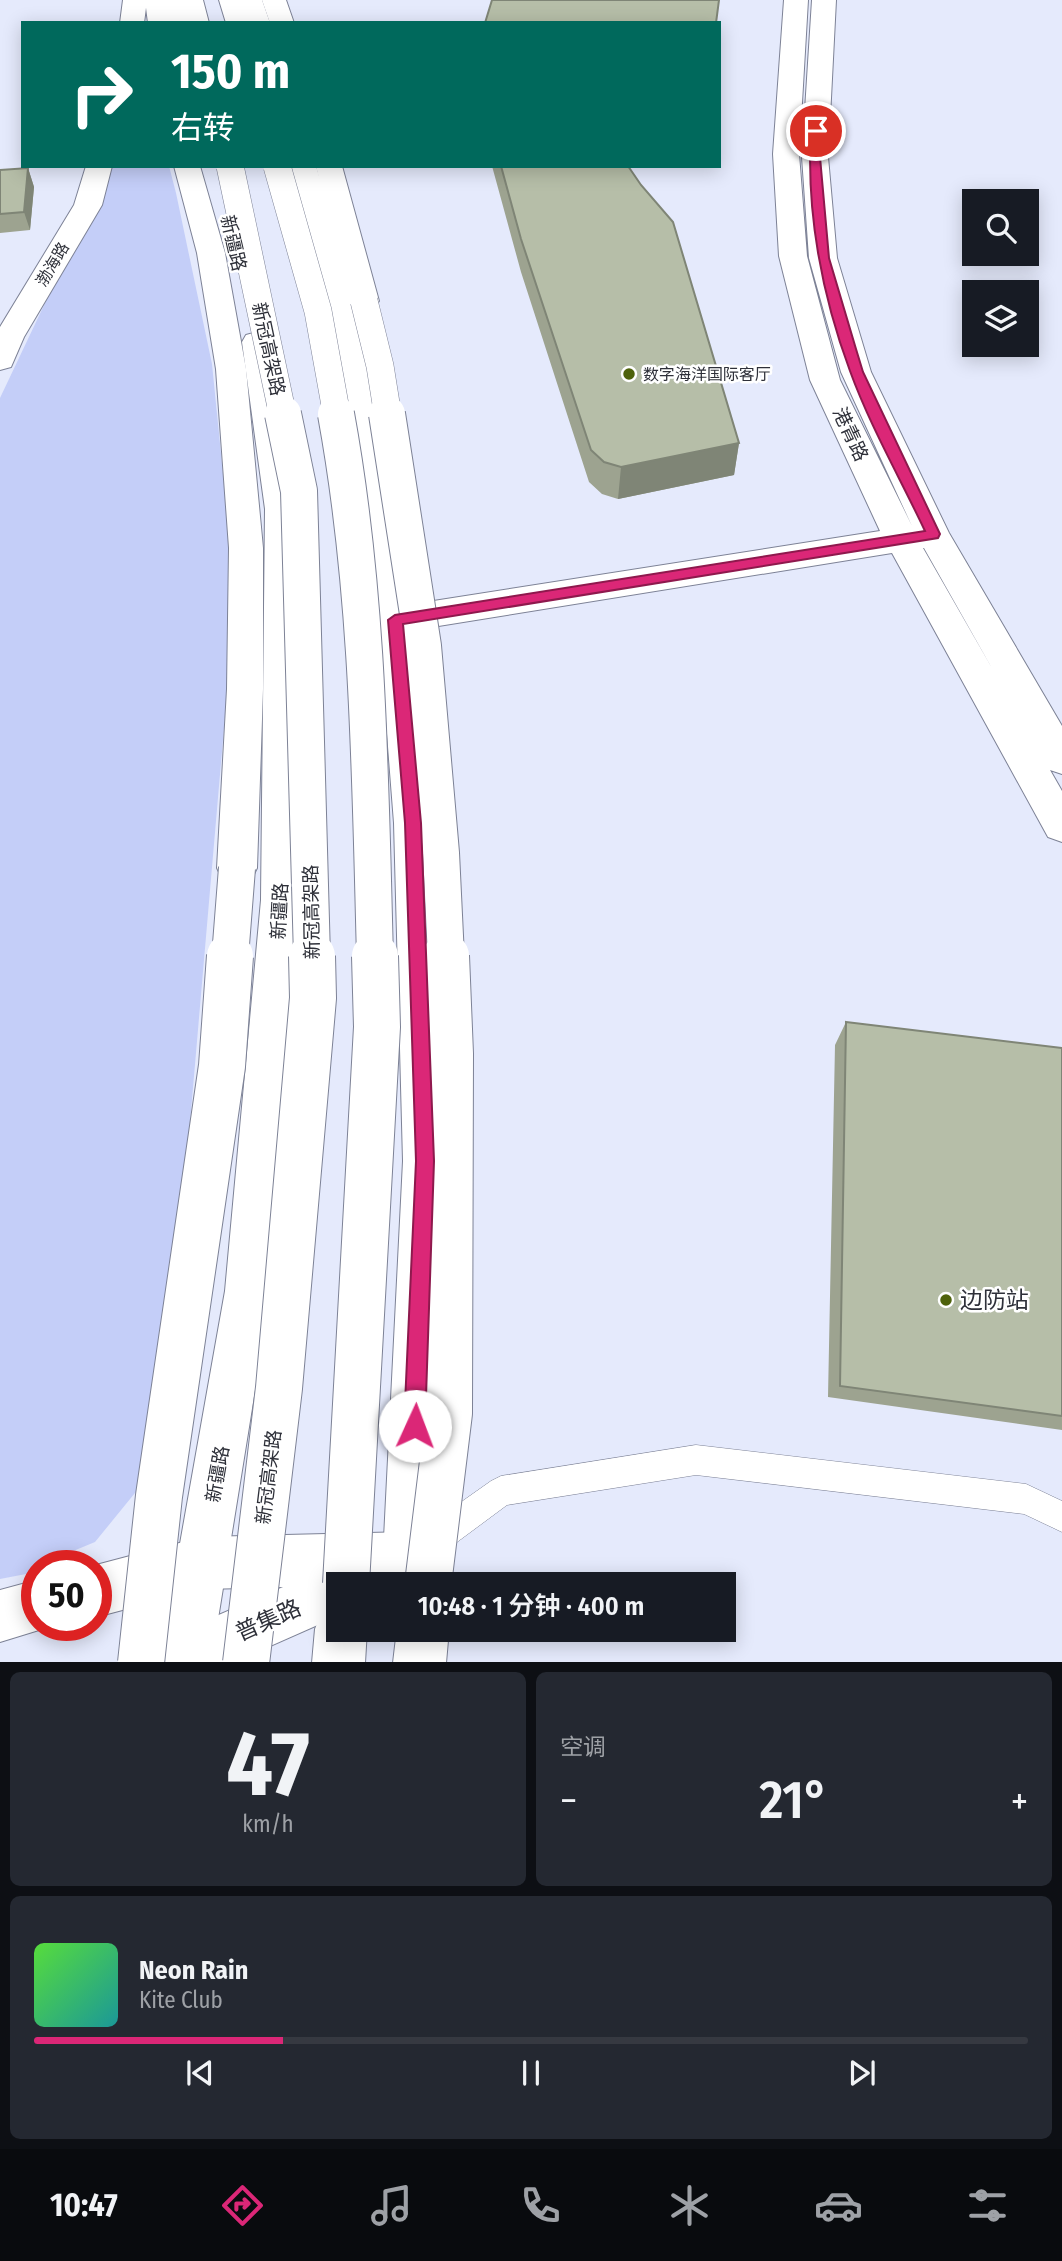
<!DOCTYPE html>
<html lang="zh">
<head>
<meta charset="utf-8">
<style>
	body { margin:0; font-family:"Fira Sans Condensed","Noto Sans SC",sans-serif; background:#242831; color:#f1f3f6; height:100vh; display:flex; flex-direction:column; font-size:26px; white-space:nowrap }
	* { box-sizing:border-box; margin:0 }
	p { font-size:23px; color:#9ea1a6 }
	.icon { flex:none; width:38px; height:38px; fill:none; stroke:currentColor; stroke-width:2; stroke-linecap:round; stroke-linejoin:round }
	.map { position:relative; height:1662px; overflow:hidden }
	.details { display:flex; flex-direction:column; gap:10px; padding:10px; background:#0d0f14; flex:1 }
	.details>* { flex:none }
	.guide { position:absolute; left:21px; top:21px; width:700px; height:147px; border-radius:0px; box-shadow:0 4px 18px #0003; background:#00695c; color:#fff; overflow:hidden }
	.buttons { position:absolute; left:962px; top:189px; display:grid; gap:14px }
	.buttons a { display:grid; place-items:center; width:77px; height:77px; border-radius:0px; background:#171b24; box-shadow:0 4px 18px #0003; font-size:35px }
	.speed { position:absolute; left:21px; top:1550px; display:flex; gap:14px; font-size:35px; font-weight:700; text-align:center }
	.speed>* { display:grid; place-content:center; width:91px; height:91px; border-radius:50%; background:#171b24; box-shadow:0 4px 18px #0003; line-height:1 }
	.speed .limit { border:10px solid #d22; background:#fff; color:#111 }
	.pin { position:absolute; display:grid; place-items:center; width:60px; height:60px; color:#fff; margin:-30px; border:4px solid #fff; border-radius:50%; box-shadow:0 2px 7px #0007 }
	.me { position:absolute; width:77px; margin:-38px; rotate:2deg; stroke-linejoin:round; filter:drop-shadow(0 0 5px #0008) }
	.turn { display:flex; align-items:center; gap:24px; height:147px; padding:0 35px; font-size:32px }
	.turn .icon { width:91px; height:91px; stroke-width:2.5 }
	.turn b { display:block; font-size:49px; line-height:60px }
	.big { font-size:52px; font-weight:600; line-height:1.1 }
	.details .widget { flex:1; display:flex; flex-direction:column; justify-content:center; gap:10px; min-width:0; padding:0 24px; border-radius:10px; background:#242831 }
	.details .dial { align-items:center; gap:0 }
	.dial b { font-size:91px; line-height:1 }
	.song { display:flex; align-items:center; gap:21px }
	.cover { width:84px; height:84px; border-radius:10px; background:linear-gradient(135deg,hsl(110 70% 55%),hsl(180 70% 35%)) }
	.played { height:7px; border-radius:4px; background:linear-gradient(90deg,#db2777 25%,#363941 25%) }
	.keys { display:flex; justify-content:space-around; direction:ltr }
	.heat { display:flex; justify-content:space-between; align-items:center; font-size:38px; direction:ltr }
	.details .tiles { flex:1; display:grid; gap:10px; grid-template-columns:1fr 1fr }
	.widget:last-child { grid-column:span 2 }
	.trip { position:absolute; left:326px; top:1572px; width:410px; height:70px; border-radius:0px; background:#171b24; box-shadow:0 4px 18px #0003; font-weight:600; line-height:70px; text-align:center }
	.tab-bar { display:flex; height:112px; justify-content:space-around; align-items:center; background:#090b0e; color:#9ea1a6 }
	.tab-bar .icon { width:49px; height:49px }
	.tab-bar .on { color:#db2777 }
	.tab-bar b { font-size:32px; color:#f1f3f6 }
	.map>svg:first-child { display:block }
</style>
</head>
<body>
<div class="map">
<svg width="1062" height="1663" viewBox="0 0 1062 1663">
	<rect width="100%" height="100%" fill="#e5eafc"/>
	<path fill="#c4cef8" d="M 110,166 L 169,166 L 176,193 L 212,364 L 228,523 L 229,670 L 184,1192 L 139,1488 L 95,1542 L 37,1566 L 26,1574 L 0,1579 L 0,398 Z"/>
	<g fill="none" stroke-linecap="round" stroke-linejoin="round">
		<g stroke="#7d8296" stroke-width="1">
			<path id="service" d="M 696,1445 L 1026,1484 L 1062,1501 L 1062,1532 L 1024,1514 L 696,1475 L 507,1505 L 445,1551 L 434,1555 L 423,1551 L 419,1540 L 423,1529 L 491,1481 L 501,1476 Z"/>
		</g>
		<g stroke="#7d8296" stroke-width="2">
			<path id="minor" d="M 784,0 L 808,0 L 799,154 L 807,256 L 840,380 L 912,526 L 841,372 L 809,258 L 802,157 L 812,0 L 836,0 L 828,157 L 837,258 L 871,372 L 949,533 L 1062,726 L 1062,774 L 1050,770 L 1062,791 L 1062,842 L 1048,837 L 892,553 L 395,633 L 383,629 L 378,620 L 383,611 L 395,607 L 880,531 L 810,380 L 779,256 L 773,154 ZM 923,548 L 924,548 L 993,670 Z"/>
		</g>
		<g stroke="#7d8296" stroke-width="2">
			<path id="tertiary" d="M 123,0 L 147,0 L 144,23 L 120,23 Z
				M 86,166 L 112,166 L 102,205 L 24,337 L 11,367 L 0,370 L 0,327 L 74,205 Z
				M 409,1532 L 427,1540 L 435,1558 L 427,1576 L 409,1584 L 338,1584 L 338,1616 L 232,1663 L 141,1663 L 139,1660 L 147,1641 L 184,1630 L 283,1587 L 202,1589 L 96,1617 L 96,1566 L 93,1566 L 96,1565 L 202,1537 Z
				M 37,1580 L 37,1626 L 52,1626 L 0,1642 L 0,1590 Z"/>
		</g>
		<g stroke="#7d8296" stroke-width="2">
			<path id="secondary" d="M 160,0 L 184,0 L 193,23 L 169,23 Z
				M 238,0 L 262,0 L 270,23 L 246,23 Z
				M 290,166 L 316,166 L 357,302 L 391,468 L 415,632 L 432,823 L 447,1161 L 435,1558 L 427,1576 L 409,1584 L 391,1576 L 383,1558 L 403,1161 L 394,823 L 379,632 L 359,468 L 327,302 Z
				M 257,332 L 268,335 L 272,342 L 297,509 L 301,900 L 271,1291 L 212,1656 L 210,1663 L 162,1663 L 160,1656 L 225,1291 L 261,900 L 265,509 L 242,342 L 246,335 Z"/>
		</g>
		<g stroke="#7d8296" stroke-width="2">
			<path id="trunk" d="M 145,0 L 169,0 L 172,23 L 148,23 Z
				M 179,0 L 203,0 L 209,23 L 185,23 Z
				M 219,0 L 243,0 L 250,23 L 226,23 Z
				M 262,0 L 286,0 L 294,23 L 270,23 Z
				M 174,166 L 200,166 L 225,253 L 246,369 L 263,548 L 263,689 L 257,868 L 251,880 L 237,885 L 223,880 L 217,868 L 227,689 L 229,548 L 216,369 L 197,253 Z
				M 316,166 L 342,166 L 379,301 L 374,308 L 364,310 L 354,308 L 349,301 Z
				M 338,1604 L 338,1629 L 367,1629 L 365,1663 L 312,1663 L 315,1629 L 322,1610 Z
				M 397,1629 L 449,1629 L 446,1663 L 393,1663 Z"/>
		</g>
		<use href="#service" fill="#fff" fill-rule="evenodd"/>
		<use href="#minor" fill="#fff" fill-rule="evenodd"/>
		<use href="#tertiary" fill="#fff" fill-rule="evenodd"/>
		<use href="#secondary" fill="#fff" fill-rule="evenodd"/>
		<use href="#trunk" fill="#fff" fill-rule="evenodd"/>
		<g stroke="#7d8296" stroke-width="28" stroke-linecap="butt">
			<path id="trunk-bridge-far2" d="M 230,166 L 283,416
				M 277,166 L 318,311 L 337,416
				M 364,301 L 380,366 L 388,416"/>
		</g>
		<g stroke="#7d8296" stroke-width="38" stroke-linecap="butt">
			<path id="trunk-bridge-far1" d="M 283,414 L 299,491 L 312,957
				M 336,414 C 369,594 370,776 375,957
				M 387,414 L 423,646 L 441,853 L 446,957
				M 230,957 L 237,868"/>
		</g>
		<g stroke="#7d8296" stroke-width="48" stroke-linecap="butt">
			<path id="trunk-bridge" d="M 346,1584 L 377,1027 L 375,956
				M 428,1584 L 449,1413 L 450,1054 L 446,956
				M 141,1663 L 159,1496 L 222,1066 L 230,956
				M 246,1663 L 279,1388 L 313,998 L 312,956"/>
		</g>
		<use href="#trunk-bridge-far2" stroke="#fff" stroke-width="27"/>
		<use href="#trunk-bridge-far1" stroke="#fff" stroke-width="36"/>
		<use href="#trunk-bridge" stroke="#fff" stroke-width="46"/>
	</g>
	<path fill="#9da390" d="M 492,166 L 628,166 L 739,443 L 734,475 L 618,499 L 602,494 L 589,482 L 521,272 Z
		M 28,168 L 34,187 L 30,230 L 0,233 L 0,170 Z
		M 846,1022 L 1062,1048 L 1062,1430 L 828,1397 L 835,1045 Z"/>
	<path fill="#7f8576" d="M 28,168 L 34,187 L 30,230 L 24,212 Z
		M 739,443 L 734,475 L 618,499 L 621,467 Z"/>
	<path fill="#b6bea8" stroke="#7f8576" stroke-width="2" d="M 492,0 L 719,0 L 716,23 L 485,23 Z
		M 501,166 L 628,166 L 641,185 L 673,222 L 739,443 L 621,467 L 604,462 L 591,450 L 521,239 Z
		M 28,168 L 24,212 L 0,214 L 0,170 Z
		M 846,1022 L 1062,1048 L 1062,1416 L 840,1386 Z"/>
	<path fill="#db2777" stroke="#8e194d" stroke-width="2" d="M 816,128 L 821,131 L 820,157 L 829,258 L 856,349 L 863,372 L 940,534 L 938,538 L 403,624 L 421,823 L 434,1161 L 425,1426 L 422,1433 L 415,1436 L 407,1433 L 404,1426 L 416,1161 L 405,823 L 388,620 L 395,615 L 925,531 C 900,478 870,426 850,371 C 822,296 806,212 811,131 Z"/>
	<g fill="#4e620b" stroke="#fff" stroke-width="2.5">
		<circle cx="629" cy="374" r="7"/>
		<circle cx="946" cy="1300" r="7"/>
	</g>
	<g text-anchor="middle" stroke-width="5" stroke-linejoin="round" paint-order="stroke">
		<g font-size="16" fill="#2e3039" stroke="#fff">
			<text transform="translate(52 264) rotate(-59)" y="6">渤海路</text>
		</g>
		<g font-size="16" fill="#2e3039" stroke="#fff" text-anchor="start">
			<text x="643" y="380">数字海洋国际客厅</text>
		</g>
		<g font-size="19" fill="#2e3039" stroke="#fff">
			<text transform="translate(234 243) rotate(77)" y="7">新疆路</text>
			<text transform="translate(269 349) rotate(78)" y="7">新冠高架路</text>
			<text transform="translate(851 434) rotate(65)" y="7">港青路</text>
			<text transform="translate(279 911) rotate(-87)" y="7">新疆路</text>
			<text transform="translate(311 912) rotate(-91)" y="7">新冠高架路</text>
			<text transform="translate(217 1474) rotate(-80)" y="7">新疆路</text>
			<text transform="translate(268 1477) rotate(-83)" y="7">新冠高架路</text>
		</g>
		<g font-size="23" fill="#2e3039" stroke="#fff" text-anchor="start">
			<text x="960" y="1308">边防站</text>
		</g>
		<g font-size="23" fill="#2e3039" stroke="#fff">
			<text transform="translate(268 1620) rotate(-24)" y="8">普集路</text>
		</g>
	</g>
</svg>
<div class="buttons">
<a><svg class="icon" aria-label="search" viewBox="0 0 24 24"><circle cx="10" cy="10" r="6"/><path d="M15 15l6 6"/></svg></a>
<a><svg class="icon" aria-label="layers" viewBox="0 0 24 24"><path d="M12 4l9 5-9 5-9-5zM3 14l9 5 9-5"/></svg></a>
</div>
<div class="speed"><div class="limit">50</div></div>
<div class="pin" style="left:816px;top:131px;background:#d93025"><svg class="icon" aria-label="arrive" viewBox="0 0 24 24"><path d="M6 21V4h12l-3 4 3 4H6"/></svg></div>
<svg class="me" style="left:415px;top:1426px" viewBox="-20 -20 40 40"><circle r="19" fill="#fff"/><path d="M0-13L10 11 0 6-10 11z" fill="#db2777"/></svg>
<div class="trip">10:48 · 1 分钟 · 400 m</div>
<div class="guide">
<div class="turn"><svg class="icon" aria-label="right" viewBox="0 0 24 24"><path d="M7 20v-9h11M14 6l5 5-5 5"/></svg><div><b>150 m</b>右转</div></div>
</div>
</div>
<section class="details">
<div class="tiles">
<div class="widget dial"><b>47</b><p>km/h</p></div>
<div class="widget"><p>空调</p>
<div class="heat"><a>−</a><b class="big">21°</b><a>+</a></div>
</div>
<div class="widget">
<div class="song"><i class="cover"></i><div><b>Neon Rain</b><p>Kite Club</p></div></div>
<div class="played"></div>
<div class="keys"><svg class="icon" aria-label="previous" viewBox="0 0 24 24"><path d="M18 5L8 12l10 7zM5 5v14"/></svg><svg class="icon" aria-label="pause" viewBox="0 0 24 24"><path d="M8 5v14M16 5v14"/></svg><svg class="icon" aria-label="next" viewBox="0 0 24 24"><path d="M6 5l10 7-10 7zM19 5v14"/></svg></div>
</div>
</div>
</section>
<nav class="tab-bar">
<b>10:47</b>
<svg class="icon on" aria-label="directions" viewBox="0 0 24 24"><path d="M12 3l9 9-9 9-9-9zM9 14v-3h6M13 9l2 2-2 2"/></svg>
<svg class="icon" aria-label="music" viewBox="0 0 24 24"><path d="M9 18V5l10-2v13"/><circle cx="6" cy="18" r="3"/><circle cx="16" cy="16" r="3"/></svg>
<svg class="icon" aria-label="phone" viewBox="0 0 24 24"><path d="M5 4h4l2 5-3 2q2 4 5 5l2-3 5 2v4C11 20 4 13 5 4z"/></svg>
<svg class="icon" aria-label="climate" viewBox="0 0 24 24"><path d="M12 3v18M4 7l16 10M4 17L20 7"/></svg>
<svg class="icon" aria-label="car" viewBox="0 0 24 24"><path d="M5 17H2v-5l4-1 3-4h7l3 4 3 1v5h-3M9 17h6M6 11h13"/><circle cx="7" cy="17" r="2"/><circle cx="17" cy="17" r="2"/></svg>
<svg class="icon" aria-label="filters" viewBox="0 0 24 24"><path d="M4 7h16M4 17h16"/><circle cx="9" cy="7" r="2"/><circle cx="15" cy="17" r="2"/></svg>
</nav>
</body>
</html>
